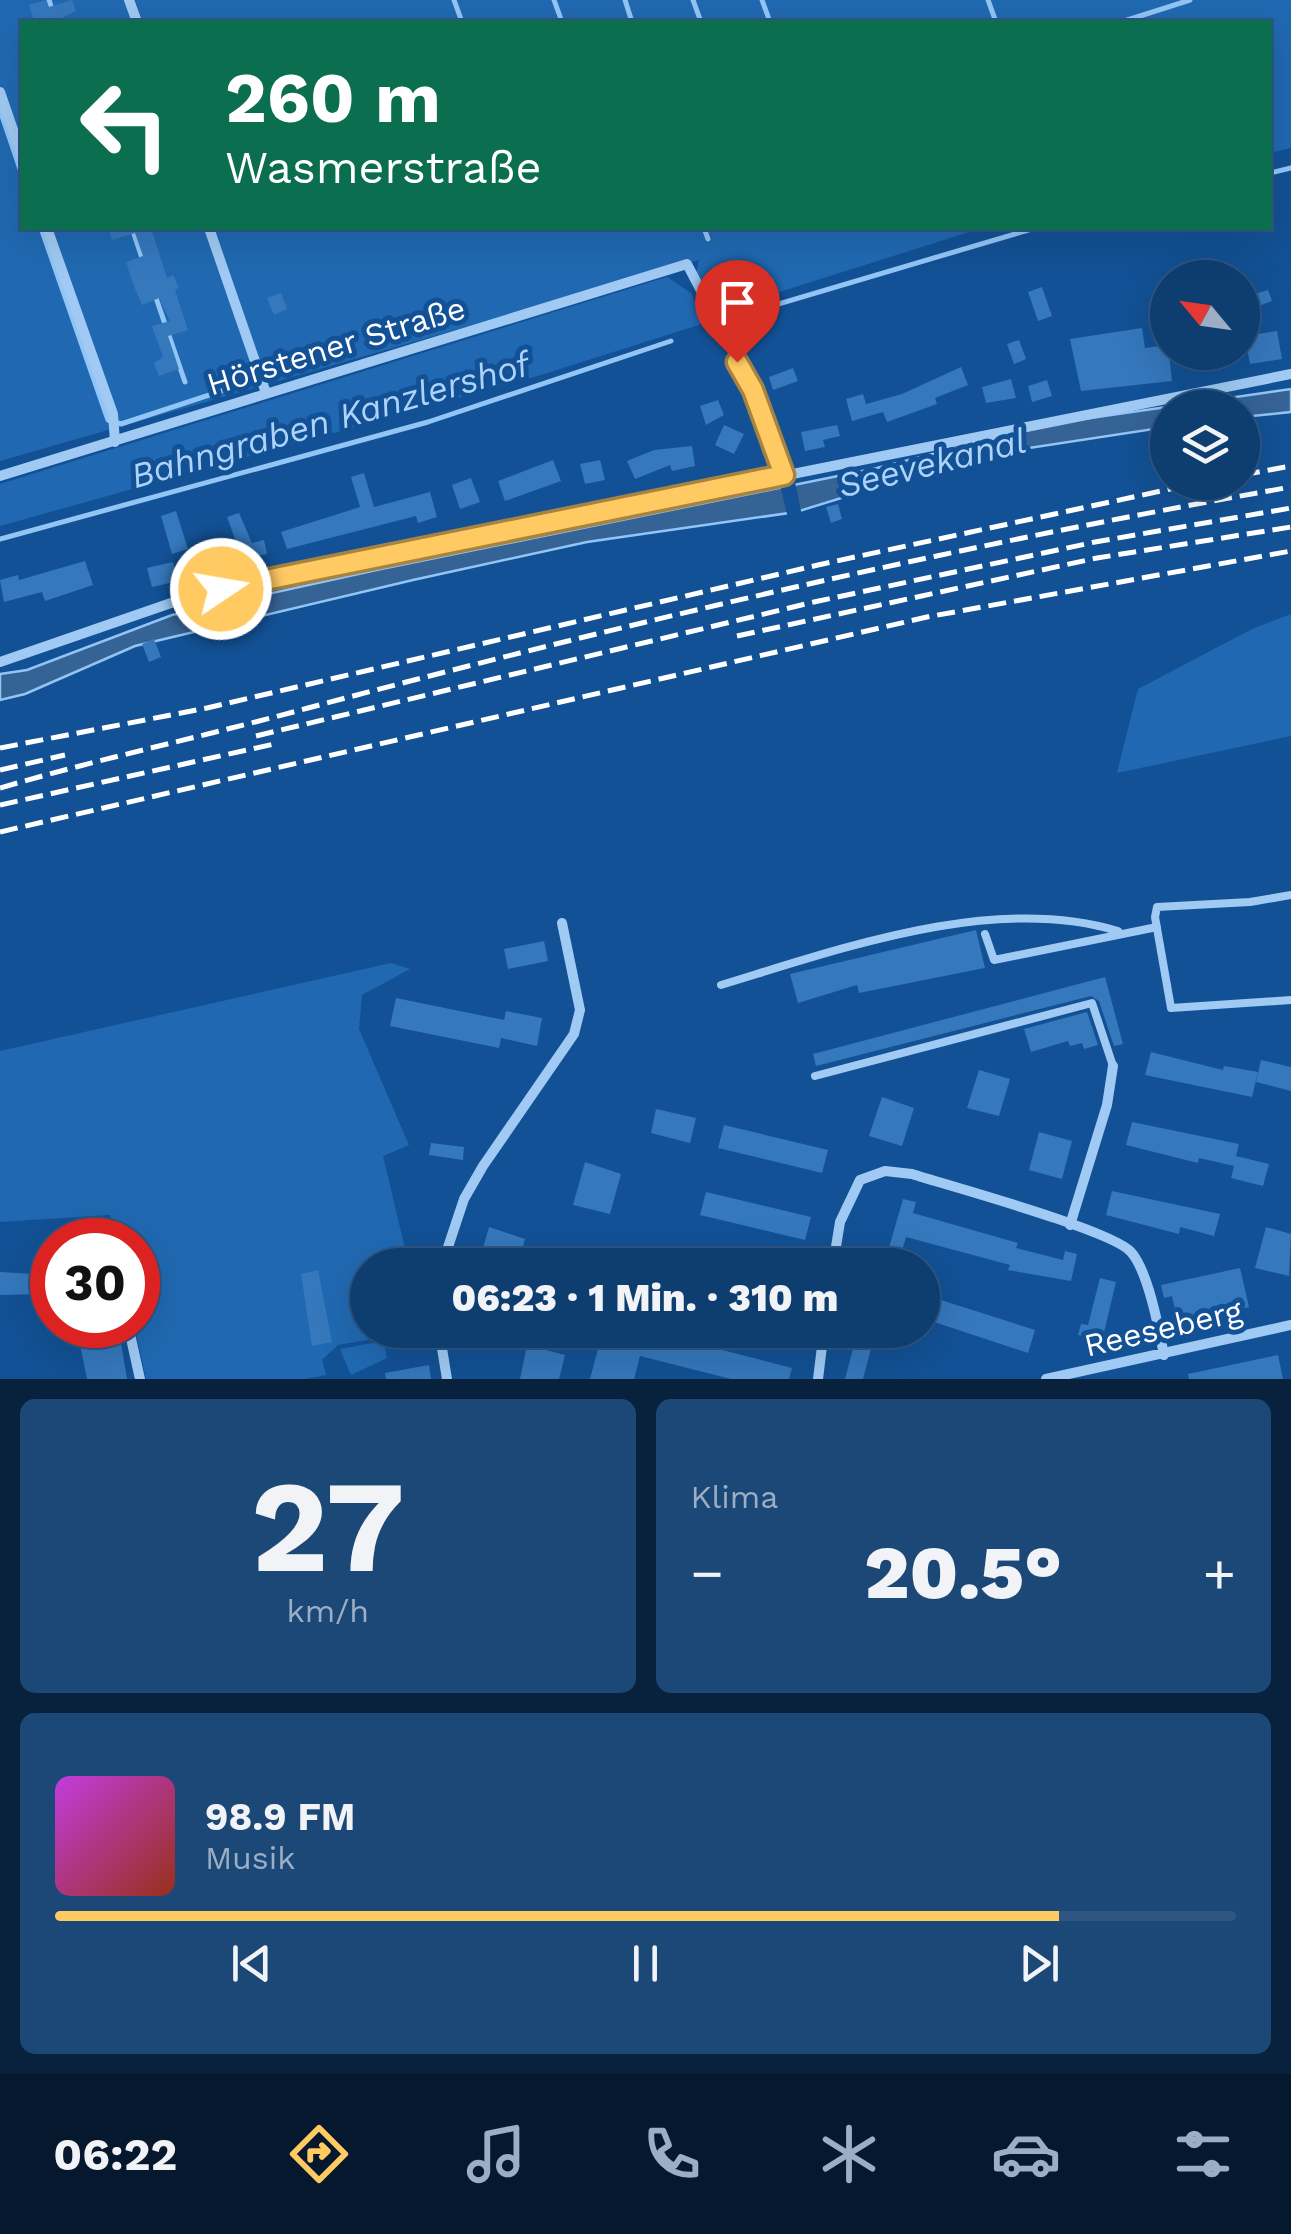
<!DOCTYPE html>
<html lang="de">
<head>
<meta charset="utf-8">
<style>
	body { margin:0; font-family:"Work Sans",sans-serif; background:#1c4878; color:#f1f3f6; height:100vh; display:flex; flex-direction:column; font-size:38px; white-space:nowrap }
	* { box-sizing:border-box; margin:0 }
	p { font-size:32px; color:#9baec3 }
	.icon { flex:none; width:55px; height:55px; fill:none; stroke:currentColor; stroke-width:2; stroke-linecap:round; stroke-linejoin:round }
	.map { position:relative; height:1379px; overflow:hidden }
	.side { display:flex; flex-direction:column; gap:20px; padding:20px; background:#08223e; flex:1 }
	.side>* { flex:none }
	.banner { position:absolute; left:20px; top:20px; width:1252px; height:210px; border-radius:0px; box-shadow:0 10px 40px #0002,0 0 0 2px #2e5683; background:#0b6e4f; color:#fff; overflow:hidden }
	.needle { width:65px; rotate:299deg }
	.buttons { position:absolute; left:1150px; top:260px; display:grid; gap:20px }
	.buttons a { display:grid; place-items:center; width:110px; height:110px; border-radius:50%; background:#0e3d70; box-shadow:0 10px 40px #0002,0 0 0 2px #2e5683; font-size:50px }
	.speed { position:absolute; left:30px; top:1218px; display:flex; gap:20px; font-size:50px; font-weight:700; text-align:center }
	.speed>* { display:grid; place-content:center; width:130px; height:130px; border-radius:50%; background:#0e3d70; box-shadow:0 10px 40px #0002,0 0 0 2px #2e5683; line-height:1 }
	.speed .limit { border:15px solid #d22; background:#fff; color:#111 }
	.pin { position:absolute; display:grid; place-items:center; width:85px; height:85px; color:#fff; margin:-102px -42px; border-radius:50% 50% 50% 0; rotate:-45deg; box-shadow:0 0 10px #0007 }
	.pin .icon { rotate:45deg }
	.me { position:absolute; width:110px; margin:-55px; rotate:78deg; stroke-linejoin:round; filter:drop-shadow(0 0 8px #0008) }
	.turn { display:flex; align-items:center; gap:35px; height:210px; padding:0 40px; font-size:45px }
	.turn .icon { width:130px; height:130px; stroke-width:2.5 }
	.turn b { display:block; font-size:70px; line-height:85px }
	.big { font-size:75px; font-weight:800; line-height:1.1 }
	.side .card { flex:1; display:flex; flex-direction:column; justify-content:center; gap:15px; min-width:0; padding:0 35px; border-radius:15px; background:#1c4878 }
	.side .dial { align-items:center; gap:0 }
	.dial b { font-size:130px; line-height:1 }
	.song { display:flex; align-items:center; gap:30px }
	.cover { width:120px; height:120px; border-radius:15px; background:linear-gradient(135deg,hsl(290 70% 55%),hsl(10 70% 35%)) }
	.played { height:10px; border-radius:5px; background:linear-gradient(90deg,#ffca62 85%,#2e5683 85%) }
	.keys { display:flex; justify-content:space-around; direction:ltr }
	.heat { display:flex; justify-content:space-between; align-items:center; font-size:55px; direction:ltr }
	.side .tiles { flex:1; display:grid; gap:20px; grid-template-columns:1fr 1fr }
	.card:last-child { grid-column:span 2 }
	.trip { position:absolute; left:350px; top:1248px; width:590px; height:100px; border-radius:50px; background:#0e3d70; box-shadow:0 10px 40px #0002,0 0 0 2px #2e5683; font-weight:800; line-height:100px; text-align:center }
	.tab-bar { display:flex; height:160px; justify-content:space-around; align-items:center; background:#06182d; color:#9baec3 }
	.tab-bar .icon { width:70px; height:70px }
	.tab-bar .current { color:#ffca62 }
	.tab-bar b { font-size:45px; color:#f1f3f6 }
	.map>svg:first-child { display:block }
</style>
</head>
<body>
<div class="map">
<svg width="1291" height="1379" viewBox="0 0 1291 1379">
	<rect width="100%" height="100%" fill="#125195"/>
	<path fill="#2069b2" d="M 0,0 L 1291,0 L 1291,148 L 1270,153 L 1270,22 L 22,22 L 22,228 L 982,228 L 716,312 L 696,273 L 699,260 L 0,461 Z
		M 667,277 L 691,293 L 705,323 L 541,375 L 0,526 L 0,484 Z
		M 1291,614 L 1291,736 L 1117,773 L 1138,689 L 1252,629 Z
		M 391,963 L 410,969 L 362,995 L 359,1029 L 409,1145 L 383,1156 L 409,1265 L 368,1265 L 368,1330 L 423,1330 L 338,1345 L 322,1360 L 326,1375 L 305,1379 L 146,1379 L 134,1325 L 138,1240 L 116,1240 L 110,1215 L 0,1222 L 0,1051 Z
		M 383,1341 L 387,1358 L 351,1375 L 340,1349 Z"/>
	<path fill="#356395" stroke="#92c5f6" stroke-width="2.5" d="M 1291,389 L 1291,412 L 1243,417 L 1242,408 L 1168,408 L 1167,427 L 977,456 L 796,512 L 587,542 L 413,580 L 135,646 L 25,694 L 0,700 L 0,674 L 27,670 L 172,615 L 381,569 L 877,468 L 1056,423 Z"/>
	<path fill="#125195" d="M 795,482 L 802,516 L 788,518 L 780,485 Z"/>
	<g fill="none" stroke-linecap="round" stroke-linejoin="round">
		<path stroke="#92c5f6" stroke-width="5" d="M 49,0 L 56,22
			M 454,0 L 462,22
			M 554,0 L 562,22
			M 625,0 L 632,22
			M 693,0 L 701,22
			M 762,0 L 770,22
			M 988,0 L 996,22
			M 1121,22 L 1190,0
			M 0,110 L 22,175
			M 1270,173 L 1291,168
			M 41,228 L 108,420 L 121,424 L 258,379
			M 132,228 L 143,261
			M 704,228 L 708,239
			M 155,295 L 185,382
			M 731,318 L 1035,228
			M 0,539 L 428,422 L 671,341"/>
	</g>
	<path fill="#3578bc" d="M 46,0 L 49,7 L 72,0 L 76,11 L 54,22 L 34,21 L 29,5 Z
		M 108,228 L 151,228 L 167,278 L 173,275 L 179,288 L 175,290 L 188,330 L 168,336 L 179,369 L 159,376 L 154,363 L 163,357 L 152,326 L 170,321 L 159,298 L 142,305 L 133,284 L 126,262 L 143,256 L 135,233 L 112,240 Z
		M 1042,287 L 1052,316 L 1038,321 L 1028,292 Z
		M 1268,290 L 1272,301 L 1242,312 L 1242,298 Z
		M 281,293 L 287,309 L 274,315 L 267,298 Z
		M 1142,328 L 1145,348 L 1168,345 L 1172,381 L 1081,391 L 1070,339 Z
		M 1277,331 L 1282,359 L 1250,364 L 1245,336 Z
		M 1019,340 L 1026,359 L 1014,364 L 1007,344 Z
		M 961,367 L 968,385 L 935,398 L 937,404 L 887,422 L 883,412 L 852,421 L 846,399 L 863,394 L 866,404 L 902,394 Z
		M 793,368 L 798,381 L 773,390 L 769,377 Z
		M 1011,379 L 1016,398 L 986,403 L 982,387 Z
		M 1047,380 L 1052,396 L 1032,402 L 1028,386 Z
		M 718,400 L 724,415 L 706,425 L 700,406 Z
		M 724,425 L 744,434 L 734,454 L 715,445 Z
		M 837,425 L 840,436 L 823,440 L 825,447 L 805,451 L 801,432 Z
		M 692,446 L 695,466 L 672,471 L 670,465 L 635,479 L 627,461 L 654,450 Z
		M 553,460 L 561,481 L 505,501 L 498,481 Z
		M 600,460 L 605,480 L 585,484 L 580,464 Z
		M 364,473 L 374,507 L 430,492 L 437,517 L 418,523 L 416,516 L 287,549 L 281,532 L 360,507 L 351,477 Z
		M 471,478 L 480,502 L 460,509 L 452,485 Z
		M 838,504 L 842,519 L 831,523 L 826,507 Z
		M 176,511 L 188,549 L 172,554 L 161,516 Z
		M 239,513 L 252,543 L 264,540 L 267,554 L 206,567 L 201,548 L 235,539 L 227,517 Z
		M 85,561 L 93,585 L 45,601 L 42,592 L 4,602 L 0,580 L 18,575 L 19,580 Z
		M 173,562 L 178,581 L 152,587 L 147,568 Z
		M 154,639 L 161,657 L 149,662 L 142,644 Z
		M 976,930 L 985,968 L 859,993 L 857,985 L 798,1003 L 790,974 Z
		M 544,941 L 548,961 L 508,969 L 504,949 Z
		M 1105,977 L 1123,1044 L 1114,1046 L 1099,1001 L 1091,996 L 816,1066 L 813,1054 Z
		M 396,998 L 504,1020 L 506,1011 L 542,1018 L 537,1046 L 501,1038 L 499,1048 L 390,1026 Z
		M 1087,1012 L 1098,1045 L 1084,1049 L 1082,1043 L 1070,1046 L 1068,1041 L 1031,1052 L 1024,1029 Z
		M 1151,1052 L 1223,1070 L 1224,1066 L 1258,1072 L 1252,1097 L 1145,1075 Z
		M 1261,1060 L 1291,1067 L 1291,1091 L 1256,1082 Z
		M 979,1070 L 1010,1079 L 999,1116 L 967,1108 Z
		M 882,1097 L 914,1108 L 902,1146 L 869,1136 Z
		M 656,1109 L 696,1118 L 690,1143 L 651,1133 Z
		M 1132,1122 L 1239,1144 L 1236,1156 L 1269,1164 L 1263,1186 L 1231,1178 L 1234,1166 L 1199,1158 L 1198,1163 L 1126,1145 Z
		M 724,1125 L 828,1150 L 822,1173 L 718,1148 Z
		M 1039,1132 L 1072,1141 L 1062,1179 L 1029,1170 Z
		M 431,1143 L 464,1147 L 463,1160 L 429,1155 Z
		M 585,1162 L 621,1174 L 610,1214 L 573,1205 Z
		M 1112,1191 L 1220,1214 L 1214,1236 L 1180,1227 L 1179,1234 L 1106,1215 Z
		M 706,1192 L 811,1217 L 805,1240 L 700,1215 Z
		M 903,1199 L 916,1202 L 913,1213 L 1018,1243 L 1016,1248 L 1063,1260 L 1065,1251 L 1077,1254 L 1071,1281 L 1008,1270 L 1010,1265 L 906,1237 L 898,1265 L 884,1265 Z
		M 489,1227 L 525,1239 L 518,1265 L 478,1265 Z
		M 1266,1227 L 1291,1234 L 1289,1276 L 1255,1268 Z
		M 598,1246 L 655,1261 L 654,1265 L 593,1265 Z
		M 1240,1268 L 1249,1307 L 1178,1323 L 1172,1296 L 1164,1298 L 1161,1285 Z
		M 34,1270 L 52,1271 L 52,1294 L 0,1295 L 0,1272 L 34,1274 Z
		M 318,1270 L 332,1342 L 312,1346 L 301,1274 Z
		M 1100,1278 L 1116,1282 L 1102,1341 L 1078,1335 L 1081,1324 L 1088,1325 Z
		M 922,1294 L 1035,1330 L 1028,1353 L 922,1318 Z
		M 76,1325 L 95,1325 L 99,1341 L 120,1337 L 127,1379 L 87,1379 Z
		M 603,1330 L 645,1330 L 792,1368 L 789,1379 L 731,1379 L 640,1356 L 634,1379 L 590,1379 Z
		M 858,1330 L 876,1330 L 863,1379 L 845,1379 Z
		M 527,1345 L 565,1355 L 559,1379 L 520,1379 Z
		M 1278,1355 L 1283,1379 L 1189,1379 L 1188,1374 Z
		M 429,1365 L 431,1379 L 386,1379 L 385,1373 Z"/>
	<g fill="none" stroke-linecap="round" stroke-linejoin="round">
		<path stroke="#a0caf3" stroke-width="8" d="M 1291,895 L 1250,902 L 1157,907 L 1155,917 L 1171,1008 L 1291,1000
			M 985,934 L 994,960 L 1157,927
			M 721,985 C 840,949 994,893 1118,931
			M 815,1076 L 1092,1003 L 1113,1066"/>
		<path stroke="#a0caf3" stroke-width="10" d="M 129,0 L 137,22
			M 0,92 L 22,156
			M 47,228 L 113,414 L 115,442
			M 209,228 L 266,393
			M 0,476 L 687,264 L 753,390 L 785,475
			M 0,662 L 200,593 L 1291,374
			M 1070,1225 L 1107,1105 L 1113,1066
			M 442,1265 L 464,1199 L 483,1166 L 574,1034 L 580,1010 L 562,923
			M 833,1265 L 840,1222 L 860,1180 L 885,1171 L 912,1174 C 949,1186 1112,1230 1131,1252 C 1148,1271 1159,1329 1164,1355
			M 128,1325 L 140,1379
			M 439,1330 L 447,1379
			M 818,1379 L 824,1330
			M 1046,1379 L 1291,1325"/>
		<path stroke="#fff" stroke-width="5" stroke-dasharray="18 8" stroke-linecap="butt" d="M 1242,475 L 1291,466
			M 737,636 L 1097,558 L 1291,527
			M 256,736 L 814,602 L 1095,542 L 1291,508
			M 0,748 L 207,708 L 818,565 L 1203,482
			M 0,770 L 65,755
			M 0,788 C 102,758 206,736 308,708 C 633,621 960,545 1291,487
			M 0,805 L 274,744
			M 0,832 L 927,617 L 1291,551"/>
	</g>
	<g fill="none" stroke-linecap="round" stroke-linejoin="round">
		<g stroke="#a68340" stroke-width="25">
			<path id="route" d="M 221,589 L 784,475 L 753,390 L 737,362"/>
		</g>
		<use href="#route" stroke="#ffca62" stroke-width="18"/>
	</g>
	<g text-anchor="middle" stroke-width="10" stroke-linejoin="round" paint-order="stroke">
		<g font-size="32" fill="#fff" stroke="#125195">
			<text transform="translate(336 346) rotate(-17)" y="11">Hörstener Straße</text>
			<text transform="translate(1163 1328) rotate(-13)" y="11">Reeseberg</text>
		</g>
		<g font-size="35" font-style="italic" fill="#add3fa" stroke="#125195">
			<text transform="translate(330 420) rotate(-16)" y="12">Bahngraben Kanzlershof</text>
			<text transform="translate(932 463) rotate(-14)" y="12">Seevekanal</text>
		</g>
	</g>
</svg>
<div class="buttons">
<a><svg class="needle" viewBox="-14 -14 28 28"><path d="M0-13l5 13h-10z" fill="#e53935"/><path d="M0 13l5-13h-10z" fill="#9baec3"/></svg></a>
<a><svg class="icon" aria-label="layers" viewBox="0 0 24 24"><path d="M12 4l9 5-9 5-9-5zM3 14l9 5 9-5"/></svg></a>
</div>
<div class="speed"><div class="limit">30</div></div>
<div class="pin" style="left:737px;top:362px;background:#d93025"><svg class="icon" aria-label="arrive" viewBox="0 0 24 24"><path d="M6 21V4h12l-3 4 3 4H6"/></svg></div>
<svg class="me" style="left:221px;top:589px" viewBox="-20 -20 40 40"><circle r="17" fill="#ffca62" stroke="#fff" stroke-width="3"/><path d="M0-11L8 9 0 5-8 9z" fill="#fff"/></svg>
<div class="trip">06:23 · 1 Min. · 310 m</div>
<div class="banner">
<div class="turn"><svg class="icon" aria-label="left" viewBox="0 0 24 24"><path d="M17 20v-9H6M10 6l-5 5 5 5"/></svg><div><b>260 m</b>Wasmerstraße</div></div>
</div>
</div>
<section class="side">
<div class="tiles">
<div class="card dial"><b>27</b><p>km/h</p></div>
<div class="card"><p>Klima</p>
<div class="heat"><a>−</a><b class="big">20.5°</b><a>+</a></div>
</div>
<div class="card">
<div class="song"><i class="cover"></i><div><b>98.9 FM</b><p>Musik</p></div></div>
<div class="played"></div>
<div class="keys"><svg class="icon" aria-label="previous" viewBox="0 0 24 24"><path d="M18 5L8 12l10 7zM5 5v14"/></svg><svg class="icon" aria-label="pause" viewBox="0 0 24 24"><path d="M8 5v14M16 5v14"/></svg><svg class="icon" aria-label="next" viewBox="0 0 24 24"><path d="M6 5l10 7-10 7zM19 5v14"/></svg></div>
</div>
</div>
</section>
<nav class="tab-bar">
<b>06:22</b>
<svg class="icon current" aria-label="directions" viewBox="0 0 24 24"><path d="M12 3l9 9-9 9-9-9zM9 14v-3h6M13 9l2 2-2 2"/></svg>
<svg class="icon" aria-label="music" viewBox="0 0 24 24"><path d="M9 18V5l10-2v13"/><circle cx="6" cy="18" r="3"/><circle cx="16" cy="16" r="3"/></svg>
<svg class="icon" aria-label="phone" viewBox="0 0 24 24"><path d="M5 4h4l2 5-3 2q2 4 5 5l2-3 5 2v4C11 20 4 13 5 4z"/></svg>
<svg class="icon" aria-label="climate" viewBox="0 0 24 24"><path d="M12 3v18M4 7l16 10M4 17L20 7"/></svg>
<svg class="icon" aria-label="car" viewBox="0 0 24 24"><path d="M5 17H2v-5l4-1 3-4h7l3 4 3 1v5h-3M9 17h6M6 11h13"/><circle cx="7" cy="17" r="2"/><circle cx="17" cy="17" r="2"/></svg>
<svg class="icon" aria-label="filters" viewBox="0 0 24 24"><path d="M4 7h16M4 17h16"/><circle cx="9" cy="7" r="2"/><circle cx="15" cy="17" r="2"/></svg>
</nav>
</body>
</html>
